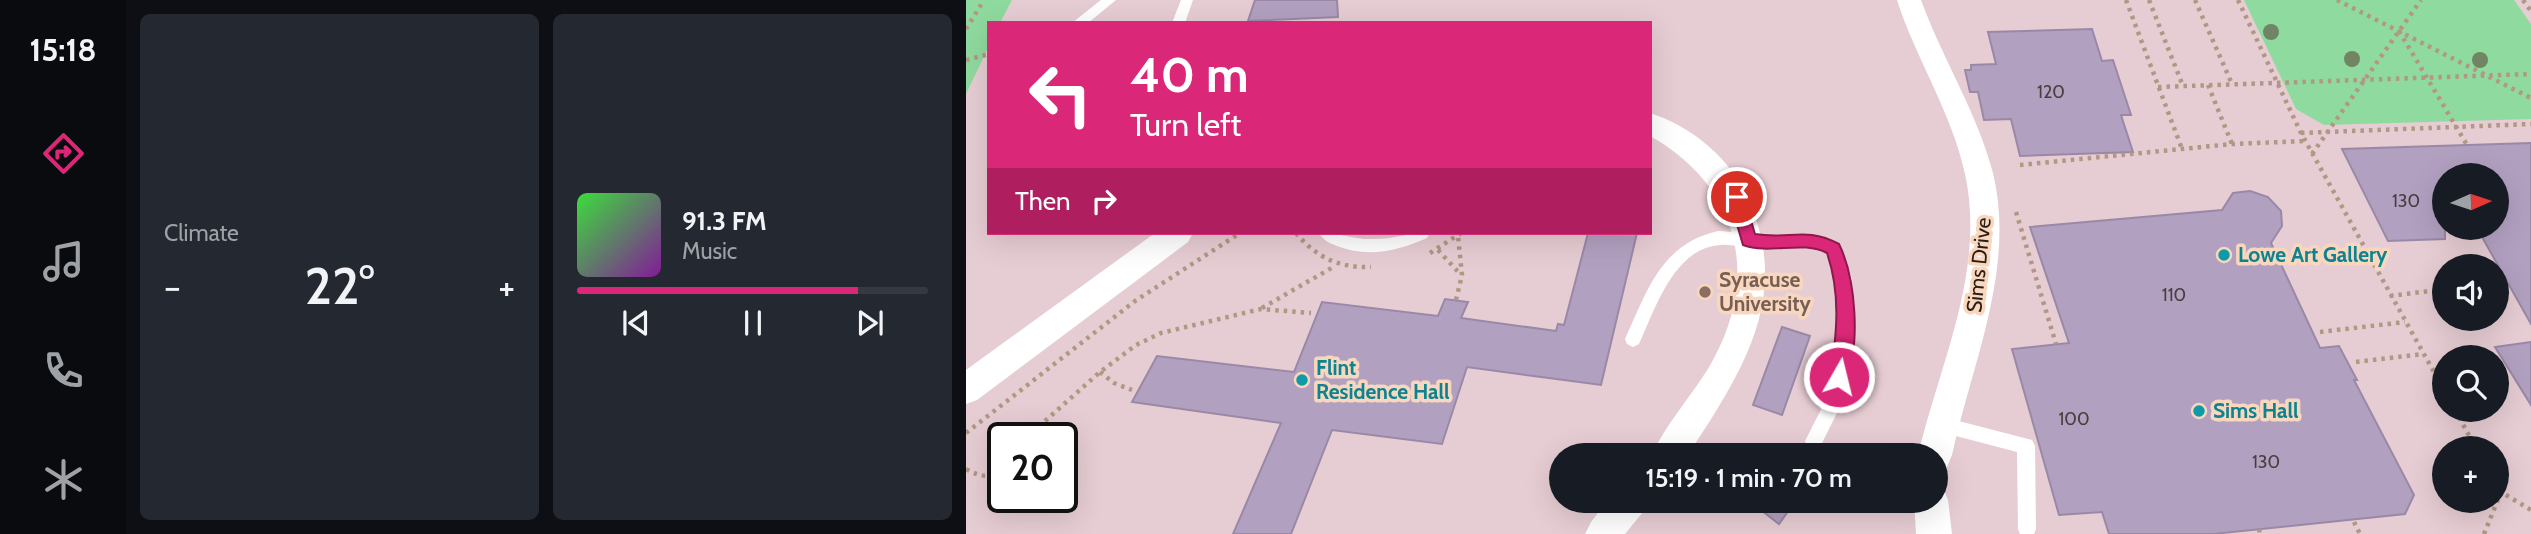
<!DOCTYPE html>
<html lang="en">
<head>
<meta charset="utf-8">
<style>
	body { margin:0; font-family:Cabin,sans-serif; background:#242831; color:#f1f3f6; height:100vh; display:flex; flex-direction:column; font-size:26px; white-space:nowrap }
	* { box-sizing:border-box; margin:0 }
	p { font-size:23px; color:#9ea1a6 }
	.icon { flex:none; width:38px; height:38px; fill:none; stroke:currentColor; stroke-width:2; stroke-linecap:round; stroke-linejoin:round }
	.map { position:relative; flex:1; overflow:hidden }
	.side { display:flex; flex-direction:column; gap:14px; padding:14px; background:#0d0f14; width:840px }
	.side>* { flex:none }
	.banner { position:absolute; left:21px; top:21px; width:665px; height:214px; border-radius:0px; box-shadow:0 7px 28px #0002; background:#db2777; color:#fff; overflow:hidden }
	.needle { width:46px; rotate:87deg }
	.buttons { position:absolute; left:1466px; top:163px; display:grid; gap:14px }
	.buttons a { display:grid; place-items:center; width:77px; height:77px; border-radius:50%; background:#171b24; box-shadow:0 7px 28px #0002; font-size:35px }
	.speed { position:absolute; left:21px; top:422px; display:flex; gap:14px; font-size:35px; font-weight:700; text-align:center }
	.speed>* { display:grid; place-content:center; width:91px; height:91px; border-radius:50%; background:#171b24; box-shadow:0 7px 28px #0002; line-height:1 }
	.speed .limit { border:4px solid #111; border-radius:10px; background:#fff; color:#111 }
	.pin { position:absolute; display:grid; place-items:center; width:60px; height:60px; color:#fff; margin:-30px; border:4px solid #fff; border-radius:50%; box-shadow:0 2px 7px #0007 }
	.me { position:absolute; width:77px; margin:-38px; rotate:8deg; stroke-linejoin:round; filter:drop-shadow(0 0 5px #0008) }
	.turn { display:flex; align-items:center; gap:24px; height:147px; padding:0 28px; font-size:32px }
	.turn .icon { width:91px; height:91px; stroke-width:2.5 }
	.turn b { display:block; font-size:49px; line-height:60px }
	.then { display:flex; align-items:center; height:66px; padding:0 28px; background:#0003; gap:14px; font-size:26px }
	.big { font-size:52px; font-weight:600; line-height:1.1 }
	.side .widget { flex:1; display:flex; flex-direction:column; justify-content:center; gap:10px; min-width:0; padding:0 24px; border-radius:10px; background:#242831 }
	.song { display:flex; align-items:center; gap:21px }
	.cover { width:84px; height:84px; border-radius:10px; background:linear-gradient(135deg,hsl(120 70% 55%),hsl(290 70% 35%)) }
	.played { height:7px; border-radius:4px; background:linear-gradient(90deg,#db2777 80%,#363941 80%) }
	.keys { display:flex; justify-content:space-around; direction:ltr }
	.heat { display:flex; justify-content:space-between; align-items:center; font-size:38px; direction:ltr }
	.side .tiles { flex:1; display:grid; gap:14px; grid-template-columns:repeat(2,1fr) }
	.trip { position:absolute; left:583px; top:443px; width:399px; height:70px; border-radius:35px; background:#171b24; box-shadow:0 7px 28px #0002; font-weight:600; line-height:70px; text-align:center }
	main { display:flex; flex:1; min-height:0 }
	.menu { display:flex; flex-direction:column; width:126px; justify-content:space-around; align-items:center; background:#090b0e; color:#9ea1a6 }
	.menu .icon { width:49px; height:49px }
	.menu .selected { color:#db2777 }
	.menu b { font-size:32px; color:#f1f3f6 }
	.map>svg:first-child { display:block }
</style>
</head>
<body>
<main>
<nav class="menu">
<b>15:18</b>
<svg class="icon selected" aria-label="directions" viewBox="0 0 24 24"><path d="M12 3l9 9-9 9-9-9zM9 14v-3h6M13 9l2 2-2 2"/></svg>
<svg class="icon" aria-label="music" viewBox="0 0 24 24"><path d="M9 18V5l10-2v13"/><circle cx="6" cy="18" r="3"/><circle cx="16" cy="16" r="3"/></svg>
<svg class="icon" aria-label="phone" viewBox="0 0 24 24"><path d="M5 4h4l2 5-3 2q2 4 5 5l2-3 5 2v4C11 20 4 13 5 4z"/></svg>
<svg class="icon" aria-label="climate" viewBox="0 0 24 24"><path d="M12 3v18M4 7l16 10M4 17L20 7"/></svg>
</nav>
<section class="side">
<div class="tiles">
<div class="widget"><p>Climate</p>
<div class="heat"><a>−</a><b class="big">22°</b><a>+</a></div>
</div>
<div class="widget">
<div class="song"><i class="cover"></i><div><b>91.3 FM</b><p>Music</p></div></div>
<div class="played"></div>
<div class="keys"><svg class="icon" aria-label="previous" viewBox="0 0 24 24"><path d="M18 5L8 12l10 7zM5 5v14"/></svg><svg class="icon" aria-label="pause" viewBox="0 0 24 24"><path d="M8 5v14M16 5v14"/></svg><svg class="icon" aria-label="next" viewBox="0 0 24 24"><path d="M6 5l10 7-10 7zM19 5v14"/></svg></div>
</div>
</div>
</section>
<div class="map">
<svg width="1565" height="534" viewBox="0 0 1565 534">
	<rect width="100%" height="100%" fill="#f8d7be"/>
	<path fill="#e6cdd3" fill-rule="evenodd" d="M 46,0 L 1565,0 L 1565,534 L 0,534 L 0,94 L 23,46 L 23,233 L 684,233 L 684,23 L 34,23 ZM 1479,175 L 1531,175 L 1531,228 L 1479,228 ZM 1479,266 L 1531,266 L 1531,318 L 1479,318 ZM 1479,357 L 1531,357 L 1531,410 L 1479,410 ZM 37,438 L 96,438 L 96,497 L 37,497 ZM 1479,448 L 1531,448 L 1531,500 L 1479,500 ZM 595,455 L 970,455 L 970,500 L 595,500 Z"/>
	<path fill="#8fda9f" d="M 0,0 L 46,0 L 34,23 L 23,23 L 23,46 L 0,94 Z
		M 1278,0 L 1548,0 L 1565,24 L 1565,119 L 1358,125 L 1330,109 Z"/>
	<path fill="#b2a0c0" stroke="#9a88a7" stroke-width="2" d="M 289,0 L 371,0 L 372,17 L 282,21 Z
		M 1126,29 L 1136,61 L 1147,60 L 1165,115 L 1155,115 L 1167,152 L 1054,156 L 1045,119 L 1018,120 L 1012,92 L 1004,92 L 999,70 L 1005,70 L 1005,65 L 1030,64 L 1022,32 Z
		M 1565,143 L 1565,324 L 1511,228 L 1531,228 L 1531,175 L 1479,175 L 1479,239 L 1422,241 L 1376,149 Z
		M 1284,191 L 1302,197 L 1315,211 L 1316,226 L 1305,243 L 1354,348 L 1373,346 L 1391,380 L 1388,380 L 1448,495 L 1439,514 L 1247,534 L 1143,534 L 1136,512 L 1093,515 L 1046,349 L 1103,343 L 1064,227 L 1256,210 L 1267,193 Z
		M 622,233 L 671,233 L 635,385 L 501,367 L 476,444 L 366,430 L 325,534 L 267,534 L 315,423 L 166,402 L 191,356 L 328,372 L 356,302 L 472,316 L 479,299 L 502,302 L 495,318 L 590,331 L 592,324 L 598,325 Z
		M 816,327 L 844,336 L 816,415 L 787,405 Z
		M 1565,342 L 1565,405 L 1529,347 Z
		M 782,500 L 830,500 L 813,524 Z"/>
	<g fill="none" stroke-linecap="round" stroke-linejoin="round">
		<path stroke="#b19784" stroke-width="4.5" stroke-dasharray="3.5 5" stroke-linecap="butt" d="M 1160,0 L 1216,149
			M 1183,0 L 1217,86
			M 1229,0 L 1266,84
			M 1272,0 L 1335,133 L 1479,392
			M 1371,0 L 1565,98
			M 1557,0 L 1565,11
			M 0,29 L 18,0
			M 1433,31 L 1501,145
			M 0,60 L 23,54
			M 1242,85 L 1266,144
			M 1192,87 L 1565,74
			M 1335,133 L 1565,124
			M 1346,154 L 1455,0
			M 1054,165 L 1266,144 L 1339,141
			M 1050,212 L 1090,344
			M 330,233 C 351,258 373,268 405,267
			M 472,250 L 495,275
			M 464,253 L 495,233
			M 1531,284 L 1542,283
			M 1424,296 L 1479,289
			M 490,300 L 496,275 L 492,236
			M 296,308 L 369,266
			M 1354,332 L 1439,322
			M 1390,362 L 1457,354
			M 134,372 L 148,383 L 166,390
			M 1489,410 L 1510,448
			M 0,433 L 169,301 L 274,233
			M 60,438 L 134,372 L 170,345 L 195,333 L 295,309 L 345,313
			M 0,469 C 15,477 25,480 37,466
			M 1388,522 L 1394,534
			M 1293,529 L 1294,534
			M 1518,534 L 1535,492 L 1565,510"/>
		<path fill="#fff" fill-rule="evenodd" d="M 135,0 L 150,0 L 122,23 L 106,23 Z
			M 215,0 L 227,0 L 219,23 L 206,23 Z
			M 752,231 C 767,231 781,235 796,236 C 816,238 863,228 875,249 L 886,279 L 887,332 L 878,399 L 854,447 L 848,450 L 842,447 L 839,441 L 861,398 L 871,332 L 870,279 L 861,253 C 841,244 818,251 797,249 C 783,249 768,244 754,245 C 708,248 689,309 673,344 L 667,347 L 661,344 L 659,339 C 681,291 695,244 752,231 Z
			M 353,233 C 372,232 389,240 408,239 C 428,239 444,232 464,233 L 461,238 C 431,251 402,258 371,246 C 363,243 357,240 353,233 Z
			M 977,417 L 1066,440 L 1069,446 L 1070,529 L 1068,534 L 1054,534 L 1052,529 L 1051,452 L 971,431 L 968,425 L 971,419 Z"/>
		<path fill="#fff" fill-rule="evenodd" d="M 931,0 L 955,0 C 976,58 1011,112 1027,173 C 1050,268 1006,363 986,455 L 981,467 L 970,471 L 970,455 L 952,455 C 974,363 1020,270 999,174 C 986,113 950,59 931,0 Z
			M 684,113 C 722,125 759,154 777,189 C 830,291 778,369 722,455 L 686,455 C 701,421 729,393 747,360 C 795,272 771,185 684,136 Z
			M 189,233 L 227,233 L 222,242 L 11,400 L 0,404 L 0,370 Z
			M 970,485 L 977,488 L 982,500 L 986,534 L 950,534 L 948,500 L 970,500 Z
			M 642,500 L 682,500 L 677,512 L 659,534 L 619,534 L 625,522 Z"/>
	</g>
	<g fill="#718464">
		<circle cx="1305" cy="32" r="8"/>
		<circle cx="1386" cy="59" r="8"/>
		<circle cx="1514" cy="60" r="8"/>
	</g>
	<path fill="#db2777" stroke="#8e194d" stroke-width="2" d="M 771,190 L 778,197 L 789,234 C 824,240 839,226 873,244 C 890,279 895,346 879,382 L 873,385 L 864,377 C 871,334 875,294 861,253 C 836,240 805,255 777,245 L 763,197 Z"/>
	<g fill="#0f9aa8" stroke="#f8d7be" stroke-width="2.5">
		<circle cx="1258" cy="255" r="7"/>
		<circle cx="336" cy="380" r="7"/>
		<circle cx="1233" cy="411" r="7"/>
	</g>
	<circle fill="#8d6e63" stroke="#f8d7be" stroke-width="2.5" cx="739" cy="292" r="7"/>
	<g text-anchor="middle" stroke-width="7" stroke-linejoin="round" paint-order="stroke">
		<g font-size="18" fill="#4a3d3e">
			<text x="1085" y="98">120</text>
			<text x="1440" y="207">130</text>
			<text x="1208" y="301">110</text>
			<text x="1108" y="425">100</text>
			<text x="1300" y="468">130</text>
		</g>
		<g font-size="21" font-weight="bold" fill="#0d838f" stroke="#f8d7be" text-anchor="start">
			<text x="1272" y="262">Lowe Art Gallery</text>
			<text x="350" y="375">Flint<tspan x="350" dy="24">Residence Hall</tspan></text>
			<text x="1247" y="418">Sims Hall</text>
		</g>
		<g font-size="21" fill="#281c13" stroke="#f8d7be">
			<text transform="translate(1013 265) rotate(-84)" y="7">Sims Drive</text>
		</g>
		<g font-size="21" font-weight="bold" fill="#785e54" stroke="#f8d7be" text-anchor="start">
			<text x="753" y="287">Syracuse<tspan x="753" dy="24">University</tspan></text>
		</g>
	</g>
</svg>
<div class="buttons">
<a><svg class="needle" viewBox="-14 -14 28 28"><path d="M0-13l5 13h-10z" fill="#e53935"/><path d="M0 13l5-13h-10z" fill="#9ea1a6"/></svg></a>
<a><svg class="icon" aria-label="sound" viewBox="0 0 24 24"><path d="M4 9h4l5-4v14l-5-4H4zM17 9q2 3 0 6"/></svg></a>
<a><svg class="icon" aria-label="search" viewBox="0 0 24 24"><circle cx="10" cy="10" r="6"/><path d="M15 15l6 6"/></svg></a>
<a>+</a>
</div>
<div class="speed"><div class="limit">20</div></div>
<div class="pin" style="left:771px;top:197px;background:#d93025"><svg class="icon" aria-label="arrive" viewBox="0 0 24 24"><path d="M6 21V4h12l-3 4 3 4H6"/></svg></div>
<svg class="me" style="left:873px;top:377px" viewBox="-20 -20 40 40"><circle r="17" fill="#db2777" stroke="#fff" stroke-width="3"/><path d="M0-11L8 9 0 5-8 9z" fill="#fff"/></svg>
<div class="trip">15:19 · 1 min · 70 m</div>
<div class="banner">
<div class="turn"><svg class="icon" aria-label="left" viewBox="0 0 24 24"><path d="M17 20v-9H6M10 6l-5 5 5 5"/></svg><div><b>40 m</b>Turn left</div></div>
<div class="then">Then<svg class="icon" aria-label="right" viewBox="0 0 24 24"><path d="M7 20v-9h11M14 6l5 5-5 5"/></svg></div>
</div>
</div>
</main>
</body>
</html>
